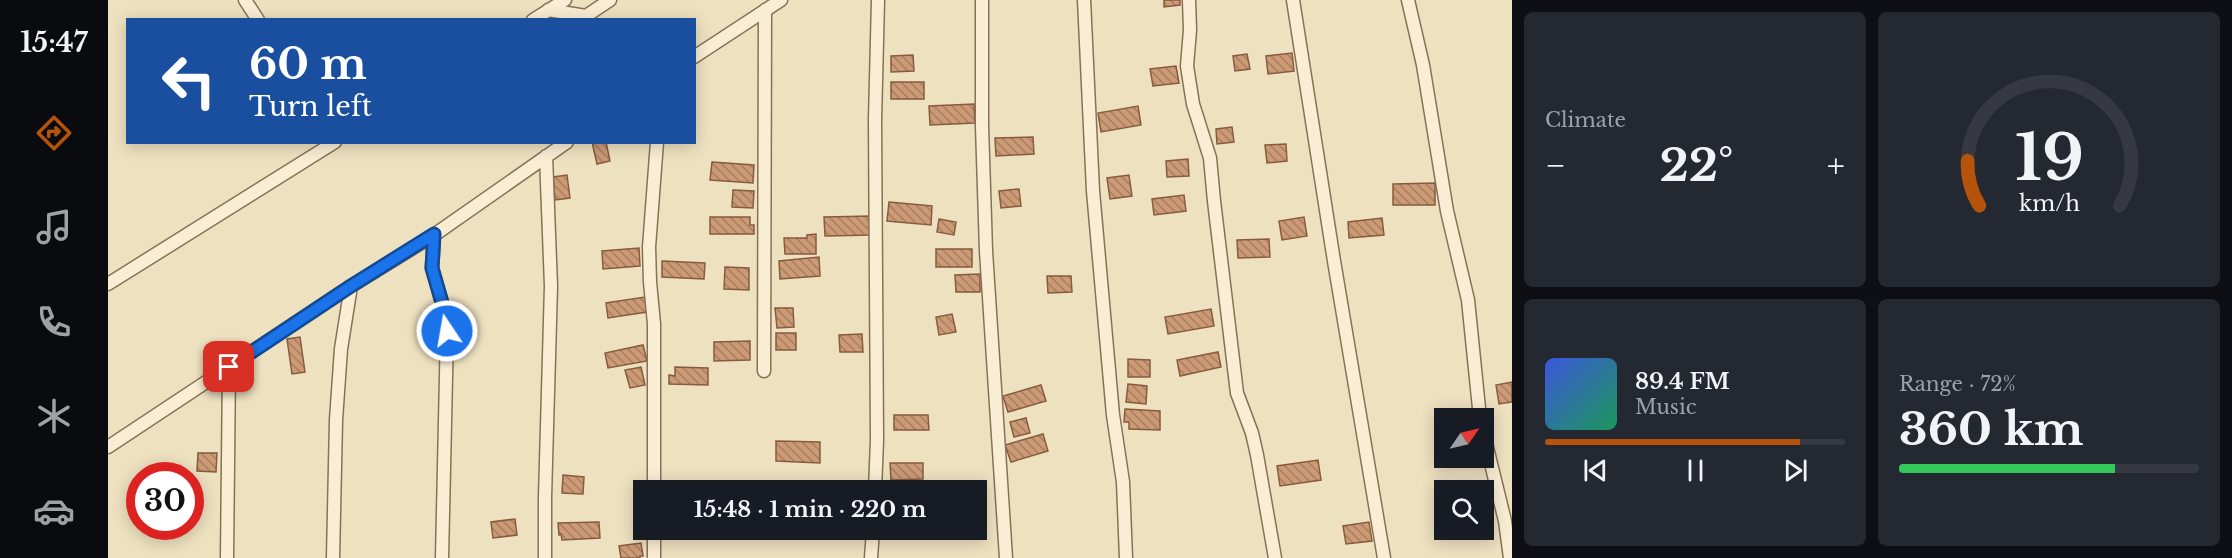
<!DOCTYPE html>
<html lang="en">
<head>
<meta charset="utf-8">
<style>
	body { margin:0; font-family:"Libre Baskerville",serif; background:#242831; color:#f1f3f6; height:100vh; display:flex; flex-direction:column; font-size:22px; white-space:nowrap }
	* { box-sizing:border-box; margin:0 }
	p { font-size:20px; color:#9ea1a6 }
	.icon { flex:none; width:33px; height:33px; fill:none; stroke:currentColor; stroke-width:2; stroke-linecap:round; stroke-linejoin:round }
	.map { position:relative; flex:1; overflow:hidden }
	.sheet { display:flex; flex-direction:column; gap:12px; padding:12px; background:#0d0f14; width:720px }
	.sheet>* { flex:none }
	.top-card { position:absolute; left:18px; top:18px; width:570px; height:126px; border-radius:0px; box-shadow:0 3px 15px #0003; background:#1a4fa0; color:#fff; overflow:hidden }
	.needle { width:39px; rotate:56deg }
	.tools { position:absolute; left:1326px; top:408px; display:grid; gap:12px }
	.tools a { display:grid; place-items:center; width:60px; height:60px; border-radius:0px; background:#171b24; box-shadow:0 3px 15px #0003; font-size:30px }
	.speed { position:absolute; left:18px; top:462px; display:flex; gap:12px; font-size:30px; font-weight:700; text-align:center }
	.speed>* { display:grid; place-content:center; width:78px; height:78px; border-radius:50%; background:#171b24; box-shadow:0 3px 15px #0003; line-height:1 }
	.speed .limit { border:9px solid #d22; background:#fff; color:#111 }
	.pin { position:absolute; display:grid; place-items:center; width:51px; height:51px; color:#fff; margin:-26px; border-radius:12px; box-shadow:0 3px 9px #0006 }
	.me { position:absolute; width:66px; margin:-33px; rotate:348deg; stroke-linejoin:round; filter:drop-shadow(0 0 4px #0008) }
	.turn { display:flex; align-items:center; gap:21px; height:126px; padding:0 24px; font-size:27px }
	.turn .icon { width:78px; height:78px; stroke-width:2.5 }
	.turn b { display:block; font-size:42px; line-height:51px }
	.big { font-size:45px; font-weight:700; line-height:1.1 }
	.sheet .card { flex:1; display:flex; flex-direction:column; justify-content:center; gap:9px; min-width:0; padding:0 21px; border-radius:9px; background:#242831 }
	.sheet .dial { align-items:center; gap:0 }
	.dial svg { height:156px; overflow:visible; fill:none; stroke:#363941; stroke-width:7; stroke-linecap:round; text-anchor:middle }
	.dial text { fill:#f1f3f6; stroke:none }
	.song { display:flex; align-items:center; gap:18px }
	.cover { width:72px; height:72px; border-radius:9px; background:linear-gradient(135deg,hsl(230 70% 55%),hsl(150 70% 35%)) }
	.played { height:6px; border-radius:3px; background:linear-gradient(90deg,#b45309 85%,#363941 85%) }
	.keys { display:flex; justify-content:space-around; direction:ltr }
	.heat { display:flex; justify-content:space-between; align-items:center; font-size:33px; direction:ltr }
	.charge { height:9px; border-radius:4px; background:linear-gradient(90deg,#34c759 72%,#363941 0) }
	.sheet .tiles { flex:1; display:grid; gap:12px; grid-template-columns:repeat(2,1fr) }
	.trip { position:absolute; left:525px; top:480px; width:354px; height:60px; border-radius:0px; background:#171b24; box-shadow:0 3px 15px #0003; font-weight:700; line-height:60px; text-align:center }
	main { display:flex; flex:1; min-height:0 }
	.dock { display:flex; flex-direction:column; width:108px; justify-content:space-around; align-items:center; background:#090b0e; color:#9ea1a6 }
	.dock .icon { width:42px; height:42px }
	.dock .selected { color:#b45309 }
	.dock b { font-size:27px; color:#f1f3f6 }
	.map>svg:first-child { display:block }
</style>
</head>
<body>
<main>
<nav class="dock">
<b>15:47</b>
<svg class="icon selected" aria-label="directions" viewBox="0 0 24 24"><path d="M12 3l9 9-9 9-9-9zM9 14v-3h6M13 9l2 2-2 2"/></svg>
<svg class="icon" aria-label="music" viewBox="0 0 24 24"><path d="M9 18V5l10-2v13"/><circle cx="6" cy="18" r="3"/><circle cx="16" cy="16" r="3"/></svg>
<svg class="icon" aria-label="phone" viewBox="0 0 24 24"><path d="M5 4h4l2 5-3 2q2 4 5 5l2-3 5 2v4C11 20 4 13 5 4z"/></svg>
<svg class="icon" aria-label="climate" viewBox="0 0 24 24"><path d="M12 3v18M4 7l16 10M4 17L20 7"/></svg>
<svg class="icon" aria-label="car" viewBox="0 0 24 24"><path d="M5 17H2v-5l4-1 3-4h7l3 4 3 1v5h-3M9 17h6M6 11h13"/><circle cx="7" cy="17" r="2"/><circle cx="17" cy="17" r="2"/></svg>
</nav>
<div class="map">
<svg width="1404" height="558" viewBox="0 0 1404 558">
	<defs>
		<pattern id="building-back-hatch" width="6" height="6" patternUnits="userSpaceOnUse" patternTransform="scale(1.5)"><rect width="6" height="6" fill="#cd9a76"/><path d="M-1 5l2 2M0 0l6 6M5-1l2 2" fill="none" stroke="#a77e60"/></pattern>
	</defs>
	<rect width="100%" height="100%" fill="#eee1c0"/>
	<path fill="url(#building-back-hatch)" stroke="#875b3e" stroke-width="1.5" d="M 1056,0 L 1072,0 L 1072,5 L 1056,7 Z
		M 1184,53 L 1186,71 L 1160,74 L 1158,56 Z
		M 1139,54 L 1142,69 L 1127,71 L 1125,56 Z
		M 805,55 L 806,71 L 783,72 L 783,56 Z
		M 1068,66 L 1071,83 L 1045,86 L 1042,69 Z
		M 783,82 L 816,82 L 816,99 L 783,99 Z
		M 866,104 L 867,123 L 822,125 L 821,106 Z
		M 1030,106 L 1033,125 L 993,132 L 990,113 Z
		M 1124,127 L 1126,142 L 1109,144 L 1108,129 Z
		M 925,137 L 926,154 L 888,156 L 887,138 Z
		M 484,142 L 498,142 L 502,161 L 489,164 Z
		M 1178,144 L 1179,161 L 1159,163 L 1157,145 Z
		M 1080,159 L 1081,176 L 1059,177 L 1058,161 Z
		M 604,162 L 646,165 L 645,183 L 602,180 Z
		M 459,175 L 462,198 L 447,200 L 445,177 Z
		M 1021,175 L 1024,196 L 1002,199 L 999,178 Z
		M 1327,183 L 1327,205 L 1285,205 L 1285,184 Z
		M 911,189 L 913,206 L 893,208 L 891,191 Z
		M 625,190 L 646,191 L 645,208 L 624,207 Z
		M 1076,195 L 1078,211 L 1046,215 L 1044,199 Z
		M 781,202 L 824,206 L 823,225 L 779,221 Z
		M 763,216 L 764,235 L 717,236 L 716,217 Z
		M 602,217 L 642,217 L 642,225 L 646,225 L 646,234 L 602,234 Z
		M 1196,217 L 1199,236 L 1174,240 L 1171,221 Z
		M 1274,218 L 1276,235 L 1241,238 L 1240,222 Z
		M 831,219 L 848,222 L 846,235 L 829,232 Z
		M 708,234 L 708,254 L 677,254 L 676,238 L 699,238 L 699,235 Z
		M 1161,239 L 1162,257 L 1130,258 L 1129,240 Z
		M 531,248 L 532,266 L 495,269 L 494,251 Z
		M 828,249 L 864,249 L 864,267 L 828,267 Z
		M 711,257 L 712,276 L 672,279 L 671,261 Z
		M 554,261 L 597,263 L 596,279 L 554,277 Z
		M 617,267 L 641,268 L 641,290 L 616,289 Z
		M 872,274 L 872,292 L 848,292 L 847,275 Z
		M 939,276 L 963,276 L 964,292 L 940,293 Z
		M 537,297 L 539,312 L 500,318 L 498,303 Z
		M 667,308 L 685,308 L 686,327 L 669,328 Z
		M 1103,309 L 1106,326 L 1060,334 L 1057,317 Z
		M 844,314 L 848,332 L 831,335 L 828,317 Z
		M 668,333 L 688,333 L 688,350 L 668,350 Z
		M 754,334 L 755,352 L 732,352 L 731,335 Z
		M 192,337 L 197,372 L 184,374 L 179,339 Z
		M 642,341 L 642,360 L 606,361 L 606,342 Z
		M 535,345 L 539,361 L 500,368 L 497,353 Z
		M 1110,352 L 1113,367 L 1072,376 L 1069,360 Z
		M 1020,359 L 1042,360 L 1042,377 L 1020,377 Z
		M 533,367 L 537,385 L 522,388 L 517,370 Z
		M 567,367 L 600,368 L 600,385 L 561,384 L 561,375 L 567,376 Z
		M 1404,382 L 1404,402 L 1391,404 L 1388,385 Z
		M 1020,384 L 1039,386 L 1038,404 L 1018,402 Z
		M 933,385 L 938,401 L 900,412 L 895,396 Z
		M 1017,409 L 1052,411 L 1052,430 L 1021,429 L 1021,422 L 1016,422 Z
		M 786,415 L 820,415 L 821,430 L 786,430 Z
		M 918,418 L 922,433 L 906,437 L 902,422 Z
		M 935,434 L 940,451 L 903,462 L 897,445 Z
		M 668,441 L 712,442 L 712,463 L 668,461 Z
		M 90,453 L 109,453 L 108,472 L 89,471 Z
		M 1210,460 L 1213,480 L 1172,486 L 1169,466 Z
		M 782,463 L 815,463 L 815,479 L 783,480 Z
		M 455,475 L 476,477 L 475,494 L 454,493 Z
		M 831,483 L 832,490 L 814,490 L 814,485 Z
		M 407,519 L 409,535 L 385,538 L 383,522 Z
		M 491,522 L 492,538 L 454,540 L 453,534 L 451,535 L 450,523 Z
		M 1261,522 L 1264,541 L 1238,544 L 1235,526 Z
		M 533,543 L 535,556 L 532,556 L 532,558 L 513,558 L 511,546 Z"/>
	<g fill="none" stroke-linecap="round" stroke-linejoin="round">
		<g stroke="#887158" stroke-width="15">
			<path id="minor" d="M 137,0 L 150,20
				M 874,0 L 874,126 L 878,251 L 898,558
				M 976,0 L 985,191 L 1005,415 L 1015,482 L 1018,558
				M 1081,0 L 1082,30 L 1079,66 L 1085,104 L 1102,158 L 1106,201 L 1129,393 L 1144,433 L 1149,455 L 1167,558
				M 1185,0 L 1226,261 L 1276,558
				M 1300,0 L 1315,65 L 1339,211 L 1360,300 L 1372,418
				M 440,10 L 478,16 L 502,0
				M 425,20 L 457,0
				M 586,57 L 673,0
				M 326,235 L 324,268 L 337,313 L 339,331 L 334,558
				M 0,284 L 227,142
				M 656,371 L 657,10
				M 1376,435 L 1397,521 L 1402,558
				M 0,447 L 243,286 L 326,235 L 459,142
				M 546,490 L 546,324 L 542,282 L 541,247 L 549,142
				M 767,490 L 769,440 L 767,120 L 770,0
				M 119,558 L 121,367
				M 225,558 L 228,420 L 233,349 L 243,286
				M 437,558 L 437,497 L 443,286 L 438,156
				M 546,558 L 546,530
				M 763,558 L 765,530"/>
		</g>
		<use href="#minor" stroke="#f9eed4" stroke-width="12"/>
	</g>
	<g fill="none" stroke-linecap="round" stroke-linejoin="round">
		<g stroke="#114b97" stroke-width="15">
			<path id="route" d="M 121,367 L 243,286 L 326,234 L 324,268 L 337,313 L 339,331"/>
		</g>
		<use href="#route" stroke="#1a73e8" stroke-width="10"/>
	</g>
</svg>
<div class="tools">
<a><svg class="needle" viewBox="-14 -14 28 28"><path d="M0-13l5 13h-10z" fill="#e53935"/><path d="M0 13l5-13h-10z" fill="#9ea1a6"/></svg></a>
<a><svg class="icon" aria-label="search" viewBox="0 0 24 24"><circle cx="10" cy="10" r="6"/><path d="M15 15l6 6"/></svg></a>
</div>
<div class="speed"><div class="limit">30</div></div>
<div class="pin" style="left:121px;top:367px;background:#d93025"><svg class="icon" aria-label="arrive" viewBox="0 0 24 24"><path d="M6 21V4h12l-3 4 3 4H6"/></svg></div>
<svg class="me" style="left:339px;top:331px" viewBox="-20 -20 40 40"><circle r="17" fill="#1a73e8" stroke="#fff" stroke-width="3"/><path d="M0-11L8 9 0 5-8 9z" fill="#fff"/></svg>
<div class="trip">15:48 · 1 min · 220 m</div>
<div class="top-card">
<div class="turn"><svg class="icon" aria-label="left" viewBox="0 0 24 24"><path d="M17 20v-9H6M10 6l-5 5 5 5"/></svg><div><b>60 m</b>Turn left</div></div>
</div>
</div>
<section class="sheet">
<div class="tiles">
<div class="card"><p>Climate</p>
<div class="heat"><a>−</a><b class="big">22°</b><a>+</a></div>
</div>
<div class="card dial"><svg viewBox="0 0 100 80">
<path d="M14 69A42 42 0 1 1 86 69"/>
<path d="M14 69A42 42 0 0 1 8 46" stroke="#b45309"/>
<text x="50" y="56" font-size="32" font-weight="700">19</text>
<text x="50" y="72" font-size="11">km/h</text>
</svg></div>
<div class="card">
<div class="song"><i class="cover"></i><div><b>89.4 FM</b><p>Music</p></div></div>
<div class="played"></div>
<div class="keys"><svg class="icon" aria-label="previous" viewBox="0 0 24 24"><path d="M18 5L8 12l10 7zM5 5v14"/></svg><svg class="icon" aria-label="pause" viewBox="0 0 24 24"><path d="M8 5v14M16 5v14"/></svg><svg class="icon" aria-label="next" viewBox="0 0 24 24"><path d="M6 5l10 7-10 7zM19 5v14"/></svg></div>
</div>
<div class="card"><p>Range · 72%</p><b class="big">360 km</b><div class="charge"></div></div>
</div>
</section>
</main>
</body>
</html>
